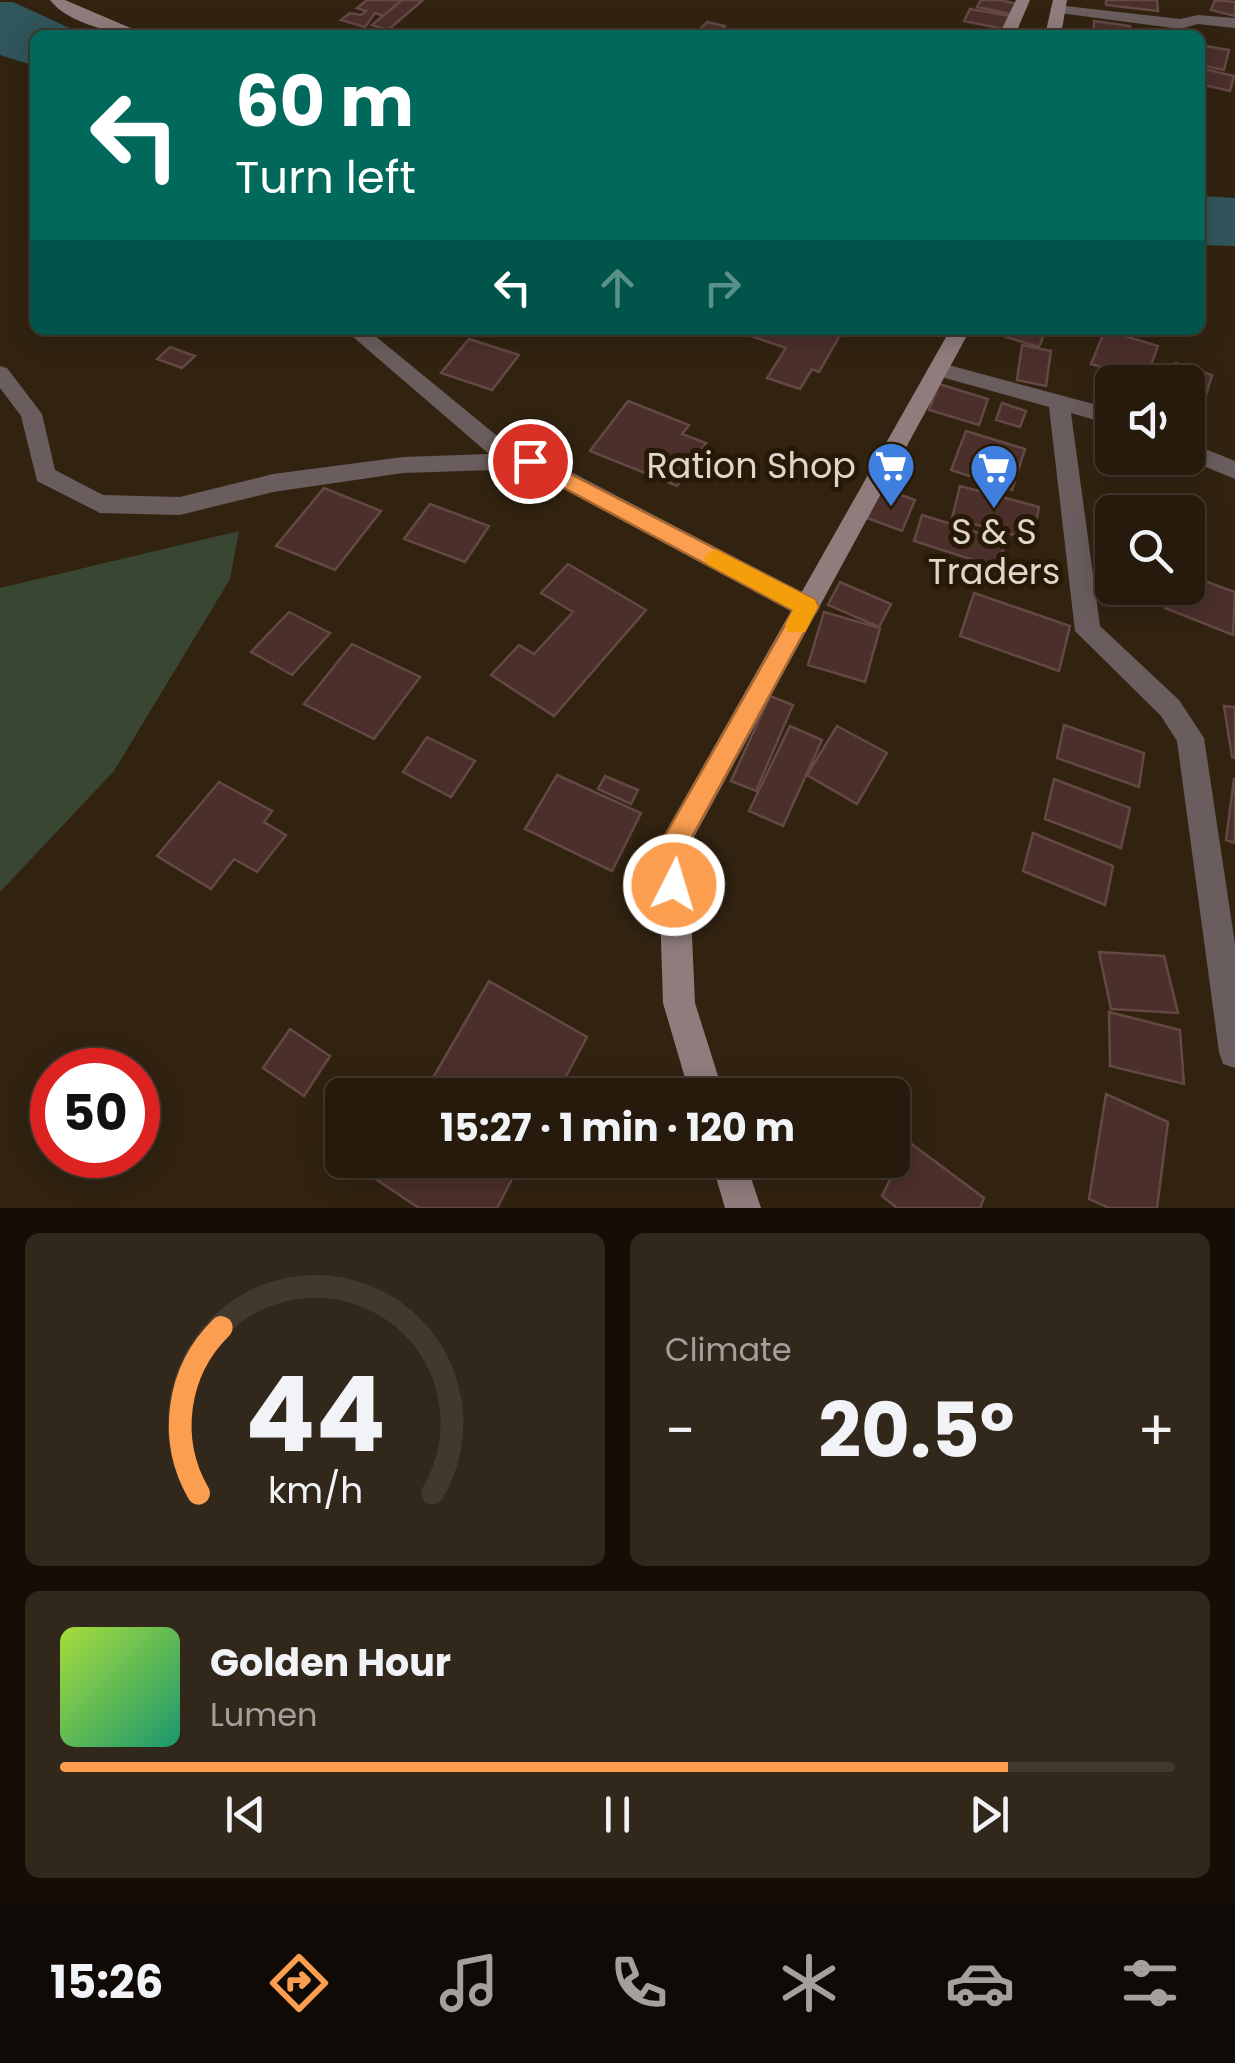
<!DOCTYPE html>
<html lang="en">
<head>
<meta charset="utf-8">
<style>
	body { margin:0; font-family:Poppins,sans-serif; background:#32271b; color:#f1f3f6; height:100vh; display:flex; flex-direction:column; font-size:38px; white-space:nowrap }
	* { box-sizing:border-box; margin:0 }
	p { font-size:32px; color:#a4a19d }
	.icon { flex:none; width:55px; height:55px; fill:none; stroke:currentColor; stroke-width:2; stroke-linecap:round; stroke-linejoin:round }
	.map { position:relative; height:1208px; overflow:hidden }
	.panel { display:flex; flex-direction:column; gap:25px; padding:25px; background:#150e07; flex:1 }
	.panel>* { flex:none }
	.guide { position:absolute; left:30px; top:30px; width:1175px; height:305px; border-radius:15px; box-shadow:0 5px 25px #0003,0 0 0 2px #42382e; background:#00695c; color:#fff; overflow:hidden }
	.tools { position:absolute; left:1095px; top:365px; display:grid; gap:20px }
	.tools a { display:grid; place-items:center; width:110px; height:110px; border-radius:15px; background:#261a0d; box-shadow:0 5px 25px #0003,0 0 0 2px #42382e; font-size:50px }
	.speed { position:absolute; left:30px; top:1048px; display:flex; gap:20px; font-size:50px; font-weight:700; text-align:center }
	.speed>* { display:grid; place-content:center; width:130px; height:130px; border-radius:50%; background:#261a0d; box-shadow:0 5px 25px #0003,0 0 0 2px #42382e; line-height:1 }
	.speed .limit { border:15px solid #d22; background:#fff; color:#111 }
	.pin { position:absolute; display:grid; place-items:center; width:85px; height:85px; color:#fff; margin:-42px; border:5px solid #fff; border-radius:50%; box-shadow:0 2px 10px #0007 }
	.me { position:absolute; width:110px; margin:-55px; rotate:5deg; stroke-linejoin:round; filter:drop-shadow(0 0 8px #0008) }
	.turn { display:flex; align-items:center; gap:35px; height:210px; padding:0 40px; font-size:45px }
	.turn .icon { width:130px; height:130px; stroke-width:2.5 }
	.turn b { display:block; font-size:70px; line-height:85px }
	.lanes { display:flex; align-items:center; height:95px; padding:0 40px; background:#0003; justify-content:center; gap:50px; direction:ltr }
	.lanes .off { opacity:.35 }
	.big { font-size:75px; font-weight:700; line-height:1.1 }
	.panel .card { flex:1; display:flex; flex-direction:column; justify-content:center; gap:15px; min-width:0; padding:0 35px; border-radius:15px; background:#32271b }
	.panel .dial { align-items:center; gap:0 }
	.dial svg { height:260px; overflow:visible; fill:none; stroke:#42382e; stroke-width:7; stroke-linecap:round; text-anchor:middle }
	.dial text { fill:#f1f3f6; stroke:none }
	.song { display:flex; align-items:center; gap:30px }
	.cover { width:120px; height:120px; border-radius:15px; background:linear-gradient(135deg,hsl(80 70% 55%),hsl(160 70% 35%)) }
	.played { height:10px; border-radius:5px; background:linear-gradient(90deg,#fb9e50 85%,#42382e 85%) }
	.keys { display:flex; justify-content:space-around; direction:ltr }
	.heat { display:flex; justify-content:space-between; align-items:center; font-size:55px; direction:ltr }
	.panel .tiles { flex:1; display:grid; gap:25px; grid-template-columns:1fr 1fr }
	.card:last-child { grid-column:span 2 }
	.trip { position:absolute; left:325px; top:1078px; width:585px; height:100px; border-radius:15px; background:#261a0d; box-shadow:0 5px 25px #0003,0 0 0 2px #42382e; font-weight:700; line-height:100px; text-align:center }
	.tabs { display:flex; height:160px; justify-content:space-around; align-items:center; background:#0f0a05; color:#a4a19d }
	.tabs .icon { width:70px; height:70px }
	.tabs .selected { color:#fb9e50 }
	.tabs b { font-size:45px; color:#f1f3f6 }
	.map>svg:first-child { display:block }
</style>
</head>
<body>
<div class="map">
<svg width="1235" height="1208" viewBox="0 0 1235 1208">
	<rect width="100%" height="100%" fill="#322311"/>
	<path fill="#394631" d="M 239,531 L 230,579 L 114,771 L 0,892 L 0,588 Z"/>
	<path fill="#30555b" d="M 0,2 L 13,2 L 85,35 L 35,35 L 35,66 L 0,55 Z
		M 1200,196 L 1235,198 L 1235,246 L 1200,245 Z"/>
	<path fill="#4b2f2b" stroke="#634844" stroke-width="2.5" d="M 367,0 L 402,0 L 383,16 L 375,13 L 365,27 L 341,20 L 350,13 L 361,15 L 366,11 L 357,8 Z
		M 402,0 L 423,0 L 388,30 L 372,25 Z
		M 981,0 L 1000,0 L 1017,4 L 1011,14 L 977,7 Z
		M 1106,0 L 1157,0 L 1158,11 L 1106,5 Z
		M 1215,0 L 1235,2 L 1235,16 L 1211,10 Z
		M 970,9 L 1010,16 L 1004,29 L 964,21 Z
		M 1094,21 L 1130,26 L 1129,35 L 1093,35 Z
		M 707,22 L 725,26 L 717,35 L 694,35 Z
		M 1200,45 L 1229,50 L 1224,70 L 1200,65 Z
		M 1200,68 L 1234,76 L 1230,91 L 1200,84 Z
		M 733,330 L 843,330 L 819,372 L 812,369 L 800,389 L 767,378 L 786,348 Z
		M 1005,330 L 1046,330 L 1039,347 L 1003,336 Z
		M 1105,330 L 1158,346 L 1145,381 L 1091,364 Z
		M 469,339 L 519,355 L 492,390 L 441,373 Z
		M 1022,345 L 1051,351 L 1046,386 L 1017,380 Z
		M 170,347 L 195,356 L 182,368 L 157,359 Z
		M 1176,363 L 1212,375 L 1196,429 L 1188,427 L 1188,382 L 1170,382 Z
		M 1106,371 L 1131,378 L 1129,382 L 1104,383 Z
		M 939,384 L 988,399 L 979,425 L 929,410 Z
		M 628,401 L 689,425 L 682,434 L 706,443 L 677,486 L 590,451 Z
		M 1002,403 L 1026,411 L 1020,427 L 996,420 Z
		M 966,431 L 1025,449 L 1012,490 L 951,470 Z
		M 960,486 L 1039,507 L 1033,540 L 952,518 Z
		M 324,488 L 381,511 L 335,570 L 276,546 Z
		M 881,488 L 915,500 L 902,531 L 867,518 Z
		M 430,504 L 489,526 L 465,562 L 404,539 Z
		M 922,515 L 1005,541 L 998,568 L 914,541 Z
		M 568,564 L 646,610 L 554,716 L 491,675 L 519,645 L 534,654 L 573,612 L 541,593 Z
		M 1188,575 L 1235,592 L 1233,635 L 1165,608 L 1171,588 L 1188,588 Z
		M 840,582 L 891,604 L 879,627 L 828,605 Z
		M 974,593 L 1070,626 L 1059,671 L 960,636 Z
		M 289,612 L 330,633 L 292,675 L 251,652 Z
		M 824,612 L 880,628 L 865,682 L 808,665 Z
		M 352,644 L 420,677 L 374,739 L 304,704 Z
		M 770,696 L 793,705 L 756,791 L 731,781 Z
		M 1224,706 L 1235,707 L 1235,758 L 1232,757 Z
		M 1064,725 L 1144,753 L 1139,787 L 1057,758 Z
		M 790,726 L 822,740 L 783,826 L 749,811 Z
		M 837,726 L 887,753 L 857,804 L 807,775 Z
		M 427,737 L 475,761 L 451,797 L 403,772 Z
		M 557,775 L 641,813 L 612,871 L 525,829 Z
		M 605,776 L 638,790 L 631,804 L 598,789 Z
		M 1054,779 L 1130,808 L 1121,848 L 1045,819 Z
		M 1234,779 L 1235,779 L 1235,843 L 1226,840 Z
		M 219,782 L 272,811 L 264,822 L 286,835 L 257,872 L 234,859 L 211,889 L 157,856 Z
		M 1033,833 L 1113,866 L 1105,905 L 1023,871 Z
		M 1099,952 L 1164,956 L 1178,1013 L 1111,1009 Z
		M 489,981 L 587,1037 L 556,1095 L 423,1095 Z
		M 1109,1012 L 1180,1030 L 1184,1084 L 1110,1066 Z
		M 290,1029 L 330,1056 L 304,1096 L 263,1068 Z
		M 1106,1094 L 1168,1122 L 1157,1208 L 1109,1208 L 1089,1199 Z
		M 909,1142 L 984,1198 L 980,1208 L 897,1208 L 882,1196 Z
		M 384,1160 L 522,1160 L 497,1208 L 419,1208 L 374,1178 Z"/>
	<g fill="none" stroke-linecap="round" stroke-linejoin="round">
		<path fill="#6a5d5d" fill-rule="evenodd" d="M 1057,5 L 1180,19 L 1198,15 L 1235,18 L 1235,28 L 1198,24 L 1180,29 L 1052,12 L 1050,9 Z
			M 345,330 L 368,330 L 518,453 L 539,455 L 816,600 L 820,607 L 816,614 L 807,617 L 798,614 L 528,469 L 403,473 L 273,492 L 180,515 L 100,513 L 37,481 L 21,416 L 0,388 L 0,366 L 7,368 L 42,414 L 55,470 L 103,495 L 180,497 L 273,474 L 403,457 L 489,454 Z
			M 941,363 L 1112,409 L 1112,425 L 1071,413 L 1100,626 L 1179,700 L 1204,738 L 1235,944 L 1235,1068 L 1223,1064 L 1219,1052 L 1177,741 L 1161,716 L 1075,631 L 1049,407 L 934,375 L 931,370 L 934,365 Z
			M 1188,442 L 1235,461 L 1235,479 L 1184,458 L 1188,458 Z"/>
		<path fill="#907c7c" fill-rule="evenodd" d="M 50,0 L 65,0 L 147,35 C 117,35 68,24 50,0 Z
			M 1016,0 L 1030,0 L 1015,35 L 999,35 Z
			M 1053,0 L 1067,0 L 1061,35 L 1045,35 Z
			M 950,330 L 970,330 L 688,848 L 695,1003 L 724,1095 L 690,1095 L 663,1003 L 658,846 Z
			M 711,1160 L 745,1160 L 761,1208 L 725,1208 Z"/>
	</g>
	<path fill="#fb9e50" stroke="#a36734" stroke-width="2.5" d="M 530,453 L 815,600 L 818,607 L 686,848 L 688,885 L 684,895 L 674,899 L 665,895 L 659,846 L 793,611 L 523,466 L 520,461 Z"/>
	<path fill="#f59e0b" d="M 715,549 L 815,600 L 818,607 L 805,632 L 788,632 L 785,625 L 793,610 L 707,564 L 704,557 Z"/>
	<defs>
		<g id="supermarket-pin" transform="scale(2.5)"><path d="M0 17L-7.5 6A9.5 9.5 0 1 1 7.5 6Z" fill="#3f7fe0" stroke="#281907"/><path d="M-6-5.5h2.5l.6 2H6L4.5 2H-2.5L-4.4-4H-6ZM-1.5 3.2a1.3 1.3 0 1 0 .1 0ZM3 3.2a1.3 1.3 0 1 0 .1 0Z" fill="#fff"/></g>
	</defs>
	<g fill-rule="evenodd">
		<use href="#supermarket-pin" x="891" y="466"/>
		<use href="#supermarket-pin" x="994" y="468"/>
	</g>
	<g text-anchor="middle" stroke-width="10" stroke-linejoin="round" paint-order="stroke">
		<g font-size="35" fill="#dfd5ca" stroke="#281907" text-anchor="end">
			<text x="856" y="478">Ration Shop</text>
			<text x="994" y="544" text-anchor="middle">S &amp; S<tspan x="994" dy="40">Traders</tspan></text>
		</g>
	</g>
</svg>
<div class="tools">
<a><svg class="icon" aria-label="sound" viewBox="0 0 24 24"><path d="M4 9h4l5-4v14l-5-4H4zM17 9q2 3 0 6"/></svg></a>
<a><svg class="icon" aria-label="search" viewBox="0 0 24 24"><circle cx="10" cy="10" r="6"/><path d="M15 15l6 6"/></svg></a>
</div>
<div class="speed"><div class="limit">50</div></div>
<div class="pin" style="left:530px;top:461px;background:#d93025"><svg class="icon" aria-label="arrive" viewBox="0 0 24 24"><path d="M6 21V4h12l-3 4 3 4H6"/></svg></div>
<svg class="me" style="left:674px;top:885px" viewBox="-20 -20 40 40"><circle r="17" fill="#fb9e50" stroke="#fff" stroke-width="3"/><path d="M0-11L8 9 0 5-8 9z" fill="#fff"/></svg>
<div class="trip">15:27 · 1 min · 120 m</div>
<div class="guide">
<div class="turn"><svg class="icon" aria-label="left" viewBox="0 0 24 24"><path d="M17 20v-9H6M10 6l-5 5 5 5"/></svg><div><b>60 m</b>Turn left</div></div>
<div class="lanes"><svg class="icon" aria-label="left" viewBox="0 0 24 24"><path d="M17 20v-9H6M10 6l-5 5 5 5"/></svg><svg class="icon off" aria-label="ahead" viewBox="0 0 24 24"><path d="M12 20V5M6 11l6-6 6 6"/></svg><svg class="icon off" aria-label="right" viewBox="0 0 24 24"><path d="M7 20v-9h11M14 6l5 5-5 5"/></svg></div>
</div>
</div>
<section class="panel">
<div class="tiles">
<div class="card dial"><svg viewBox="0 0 100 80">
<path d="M14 69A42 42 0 1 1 86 69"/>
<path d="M14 69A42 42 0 0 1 21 18" stroke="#fb9e50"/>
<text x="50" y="56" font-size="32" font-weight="700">44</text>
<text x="50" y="72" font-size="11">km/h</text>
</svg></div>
<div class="card"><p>Climate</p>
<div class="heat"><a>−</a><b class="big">20.5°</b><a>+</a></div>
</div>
<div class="card">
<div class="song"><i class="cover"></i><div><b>Golden Hour</b><p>Lumen</p></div></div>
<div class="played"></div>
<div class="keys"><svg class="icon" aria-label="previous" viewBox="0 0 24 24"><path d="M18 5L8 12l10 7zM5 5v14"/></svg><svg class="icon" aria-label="pause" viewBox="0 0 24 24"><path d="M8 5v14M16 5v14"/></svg><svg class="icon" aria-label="next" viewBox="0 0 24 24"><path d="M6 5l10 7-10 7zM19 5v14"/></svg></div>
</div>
</div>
</section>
<nav class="tabs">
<b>15:26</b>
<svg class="icon selected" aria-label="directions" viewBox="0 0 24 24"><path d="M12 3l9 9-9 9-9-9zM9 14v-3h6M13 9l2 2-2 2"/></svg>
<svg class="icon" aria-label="music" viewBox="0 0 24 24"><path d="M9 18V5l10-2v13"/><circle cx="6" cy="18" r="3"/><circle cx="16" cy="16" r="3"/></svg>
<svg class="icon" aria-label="phone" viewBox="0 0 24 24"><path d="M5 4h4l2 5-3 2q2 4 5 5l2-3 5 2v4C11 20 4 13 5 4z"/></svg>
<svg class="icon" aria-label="climate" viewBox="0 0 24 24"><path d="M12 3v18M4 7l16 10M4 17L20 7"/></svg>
<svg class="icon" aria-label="car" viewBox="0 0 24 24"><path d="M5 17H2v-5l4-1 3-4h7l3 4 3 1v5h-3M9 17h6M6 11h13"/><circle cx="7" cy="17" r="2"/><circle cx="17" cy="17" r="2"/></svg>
<svg class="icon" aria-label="filters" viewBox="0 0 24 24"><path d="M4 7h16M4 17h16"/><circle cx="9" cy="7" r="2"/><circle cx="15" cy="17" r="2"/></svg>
</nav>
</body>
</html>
